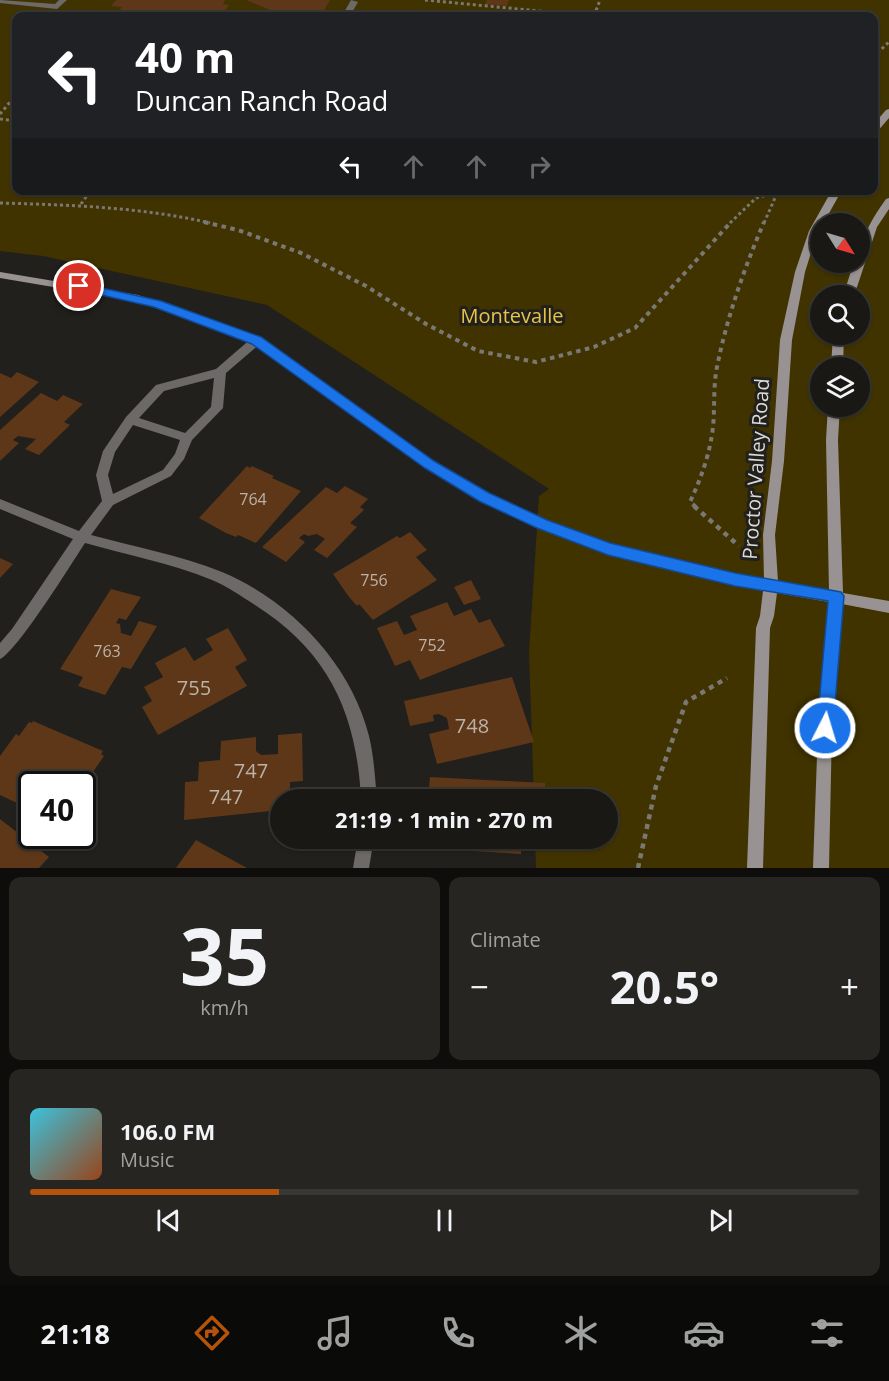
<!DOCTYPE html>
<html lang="en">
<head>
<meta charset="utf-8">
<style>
	body { margin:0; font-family:"Open Sans",sans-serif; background:#262522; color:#f1f3f6; height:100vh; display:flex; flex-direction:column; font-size:22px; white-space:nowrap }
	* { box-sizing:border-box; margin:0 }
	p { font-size:20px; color:#9fa0a0 }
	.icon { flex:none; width:33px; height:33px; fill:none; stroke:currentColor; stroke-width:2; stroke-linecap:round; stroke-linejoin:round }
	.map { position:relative; height:868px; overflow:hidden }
	.side { display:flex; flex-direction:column; gap:9px; padding:9px; background:#0e0d0c; flex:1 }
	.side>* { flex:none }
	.guide { position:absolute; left:12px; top:12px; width:866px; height:183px; border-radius:12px; box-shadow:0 2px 4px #0004,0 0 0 2px #373734; background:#202124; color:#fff; overflow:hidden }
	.needle { width:39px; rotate:127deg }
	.buttons { position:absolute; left:810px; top:213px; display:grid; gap:12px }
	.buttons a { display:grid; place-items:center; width:60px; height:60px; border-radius:50%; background:#191815; box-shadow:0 2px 4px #0004,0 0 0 2px #373734; font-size:30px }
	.speed { position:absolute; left:18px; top:771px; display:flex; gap:12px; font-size:30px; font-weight:700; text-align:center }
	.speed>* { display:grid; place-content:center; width:78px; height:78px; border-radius:50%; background:#191815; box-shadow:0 2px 4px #0004,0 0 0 2px #373734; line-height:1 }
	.speed .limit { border:3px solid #111; border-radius:9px; background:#fff; color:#111 }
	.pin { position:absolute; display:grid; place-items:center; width:51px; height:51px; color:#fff; margin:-26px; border:3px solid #fff; border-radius:50%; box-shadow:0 2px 6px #0007 }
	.me { position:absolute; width:66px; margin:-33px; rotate:5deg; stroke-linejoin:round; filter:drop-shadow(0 0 4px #0008) }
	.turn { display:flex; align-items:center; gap:21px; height:126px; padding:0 24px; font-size:27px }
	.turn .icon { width:78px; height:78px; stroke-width:2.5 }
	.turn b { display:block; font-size:42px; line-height:51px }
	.lanes { display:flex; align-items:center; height:57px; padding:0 24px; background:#0003; justify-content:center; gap:30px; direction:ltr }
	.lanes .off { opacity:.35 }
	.big { font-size:45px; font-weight:700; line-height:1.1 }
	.side .tile { flex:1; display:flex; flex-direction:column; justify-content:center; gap:9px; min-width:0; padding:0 21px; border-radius:12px; background:#262522 }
	.side .dial { align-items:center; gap:0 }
	.dial b { font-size:78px; line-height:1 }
	.song { display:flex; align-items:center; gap:18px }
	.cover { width:72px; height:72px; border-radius:9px; background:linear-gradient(135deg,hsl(190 70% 55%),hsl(20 70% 35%)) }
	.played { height:6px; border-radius:3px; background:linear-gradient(90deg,#b45309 30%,#373734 30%) }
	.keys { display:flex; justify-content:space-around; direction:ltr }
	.heat { display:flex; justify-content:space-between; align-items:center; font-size:33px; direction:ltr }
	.side .tiles { flex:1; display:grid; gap:9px; grid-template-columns:1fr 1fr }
	.tile:last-child { grid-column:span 2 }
	.trip { position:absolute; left:270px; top:789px; width:348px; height:60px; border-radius:30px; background:#191815; box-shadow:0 2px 4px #0004,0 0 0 2px #373734; font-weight:700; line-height:60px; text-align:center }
	.tabs { display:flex; height:96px; justify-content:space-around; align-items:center; background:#0a0a08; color:#9fa0a0 }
	.tabs .icon { width:42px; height:42px }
	.tabs .selected { color:#b45309 }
	.tabs b { font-size:27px; color:#f1f3f6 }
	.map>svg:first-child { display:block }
</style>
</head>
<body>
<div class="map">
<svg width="889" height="868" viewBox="0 0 889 868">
	<rect width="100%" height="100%" fill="#21201c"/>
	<path fill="#403300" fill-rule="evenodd" d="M 0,0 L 889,0 L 889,868 L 536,868 L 535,839 L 608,838 L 608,800 L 534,799 L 529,653 L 539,496 L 549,489 L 267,305 L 43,256 L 0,251 ZM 16,16 L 873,16 L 873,190 L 16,190 ZM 820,224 L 860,224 L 860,262 L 820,262 ZM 820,296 L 860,296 L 860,334 L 820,334 ZM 820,368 L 860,368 L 860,406 L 820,406 Z"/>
	<path fill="#5d3718" d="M 116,0 L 225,0 L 223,4 L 229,5 L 223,13 L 246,16 L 115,16 L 122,7 L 111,6 Z
		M 246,0 L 330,0 L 322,14 L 315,15 L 270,10 Z
		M 487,0 L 509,0 L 507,6 L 485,4 Z
		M 622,12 L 644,14 L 644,16 L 622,16 Z
		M 17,372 L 39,382 L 0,417 L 0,373 L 11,378 Z
		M 41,393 L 57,401 L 63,395 L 83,404 L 64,422 L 70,425 L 39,455 L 25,449 L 36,439 L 18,436 L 13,440 L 19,443 L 0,461 L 0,430 Z
		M 247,466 L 250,468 L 252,466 L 274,476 L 272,478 L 301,491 L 256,543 L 238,535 L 236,537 L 226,533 L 199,518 Z
		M 345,486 L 368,499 L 360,507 L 364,510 L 350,523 L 357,527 L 327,558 L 314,550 L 325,539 L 317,534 L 308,536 L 304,534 L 299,538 L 305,542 L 286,562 L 262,547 L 326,487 L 337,493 Z
		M 410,532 L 427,550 L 416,557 L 437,580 L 373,620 L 359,604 L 357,606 L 349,597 L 333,574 L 397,536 L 400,538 Z
		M 0,558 L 13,564 L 0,578 Z
		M 471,580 L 481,599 L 464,605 L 454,587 Z
		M 111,589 L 141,597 L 126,620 L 119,618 L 116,623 L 120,624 L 121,633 L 131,636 L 139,621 L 157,626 L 131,669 L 122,667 L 105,695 L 78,686 L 83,677 L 60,669 Z
		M 447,602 L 454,616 L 471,609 L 479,623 L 490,619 L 505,646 L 420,680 L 410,660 L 395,666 L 377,628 L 397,621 L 404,635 L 417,630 L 410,616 Z
		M 228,628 L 247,660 L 235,667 L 247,686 L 158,735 L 142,707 L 152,701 L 144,687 L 163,677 L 155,663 L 185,647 L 194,661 L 213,650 L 206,639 Z
		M 512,677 L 534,742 L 437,764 L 429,734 L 449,729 L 447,718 L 439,714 L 433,715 L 434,721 L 410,726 L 404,701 Z
		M 33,721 L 103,751 L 101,754 L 104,756 L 84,785 L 80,783 L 32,784 L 32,810 L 0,795 L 0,756 L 16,734 L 19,736 L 29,722 L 32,723 Z
		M 302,733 L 303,781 L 290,782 L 290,800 L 280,800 L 280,810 L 184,820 L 185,782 L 198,781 L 199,762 L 220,760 L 221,741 L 256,737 L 256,751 L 261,755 L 278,754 L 278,735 Z
		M 430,777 L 545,783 L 545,800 L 428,800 Z
		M 0,819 L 49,857 L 39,868 L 0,868 Z
		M 456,838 L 545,838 L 545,845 L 521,843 L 521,854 L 456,850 Z
		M 196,840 L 247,868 L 176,868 Z"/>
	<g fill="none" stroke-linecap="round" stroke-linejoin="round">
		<path stroke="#797875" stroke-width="3" stroke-dasharray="3 3" stroke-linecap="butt" d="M 425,0 L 591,16
			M 594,16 L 600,0
			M 873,57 L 889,42
			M 0,114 L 16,95
			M 0,119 L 16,121
			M 0,203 C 71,205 141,207 210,223
			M 81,204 L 91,190
			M 730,223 L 756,198 L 778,192
			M 764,223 L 778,191"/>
		<path stroke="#797875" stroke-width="4" stroke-dasharray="4.5 4.5" stroke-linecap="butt" d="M 204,222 L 238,230 L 301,253 L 366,286 L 426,324 L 478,351 L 536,362 L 594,347 L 635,328 L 731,222
			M 696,507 L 690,502 C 701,478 710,454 713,427 C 715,407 713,387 717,367 C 727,317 744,269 764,222"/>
		<path stroke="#797875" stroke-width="4.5" stroke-dasharray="5 5" stroke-linecap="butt" d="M 694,506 L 739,546
			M 638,868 L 656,786 L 686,702 L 727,678"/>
		<path fill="#6c6968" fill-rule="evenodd" d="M 0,0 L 55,4 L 59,0 L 67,0 L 57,9 L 0,3 Z
			M 351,0 L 358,2 L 350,16 L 342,16 Z"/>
		<path fill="#6c6968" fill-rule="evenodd" d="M 257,336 L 261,337 L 263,340 L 261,343 L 226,373 L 223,408 L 192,440 L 184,459 L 171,476 L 113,505 L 91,535 C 135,547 180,555 222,572 C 291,601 351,664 369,736 C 374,757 375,778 377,800 L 361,800 C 357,714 329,652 255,605 C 241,596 227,586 212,580 C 171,563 127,555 85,543 C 72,563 16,653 0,659 L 0,643 L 12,629 L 73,539 L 0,509 L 0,499 L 79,531 L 102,501 L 96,475 L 103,451 L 126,417 L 156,385 L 216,369 L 253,337 ZM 214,378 L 211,407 L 185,433 L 139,418 L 164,391 ZM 133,425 L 180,440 L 175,454 L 163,470 L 113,494 L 108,475 L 115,452 Z
			M 358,838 L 374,838 L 369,868 L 353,868 Z"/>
		<path fill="#989392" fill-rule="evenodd" d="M 889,109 L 889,118 L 876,133 L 873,134 L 873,125 L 886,110 Z
			M 832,190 L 842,190 L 823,224 L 820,224 L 805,272 L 792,340 L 784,461 L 775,535 L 778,582 L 829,591 L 826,440 L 828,406 L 840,406 L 838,440 L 843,593 L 889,601 L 889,613 L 842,604 L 832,728 L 829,868 L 813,868 L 818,728 L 829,602 L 777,593 L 774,616 L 770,628 L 763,868 L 747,868 L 756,628 L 760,616 L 763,591 L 735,585 L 608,554 L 537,528 L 462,490 L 425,468 L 253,343 L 136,301 L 0,278 L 0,272 L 138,295 L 261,337 L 433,462 L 470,484 L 547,520 L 610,544 L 735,575 L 764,580 L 763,535 L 772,461 L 780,340 L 795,272 L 809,231 Z
			M 889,198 L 889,209 L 877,227 L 854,296 L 843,296 L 854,262 L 860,262 C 860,237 872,219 886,199 Z
			M 833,334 L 844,334 L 843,368 L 831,368 Z"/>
	</g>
	<path fill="#1a73e8" stroke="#114b97" stroke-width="1.5" d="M 79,283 L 161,301 L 261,337 L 434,461 L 489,493 L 547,520 L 610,543 L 735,573 L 841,592 L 844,596 L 833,728 L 831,733 L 825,735 L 819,733 L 817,728 L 828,601 L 735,586 L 608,555 L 537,528 L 479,501 L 425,468 L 252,344 L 154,307 L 75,289 L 75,284 Z"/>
	<g text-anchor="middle" stroke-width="6" stroke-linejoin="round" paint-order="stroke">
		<g font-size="16" fill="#bcb2a8">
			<text x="253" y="505">764</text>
			<text x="374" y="586">756</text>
			<text x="432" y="651">752</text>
			<text x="107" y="657">763</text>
		</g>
		<g font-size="20" fill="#e7c444" stroke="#21201c">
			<text x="512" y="323">Montevalle</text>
		</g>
		<g font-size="20" fill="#dcdbd8" stroke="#21201c">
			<text transform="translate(756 469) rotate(-86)" y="7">Proctor Valley Road</text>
		</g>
		<g font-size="20" fill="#bcb2a8">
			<text x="194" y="695">755</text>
			<text x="472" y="733">748</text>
			<text x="251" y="778">747</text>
			<text x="226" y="804">747</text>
		</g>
	</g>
</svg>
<div class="buttons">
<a><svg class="needle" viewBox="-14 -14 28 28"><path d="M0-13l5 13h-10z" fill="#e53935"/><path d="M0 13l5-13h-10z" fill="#9fa0a0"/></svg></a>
<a><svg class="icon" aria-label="search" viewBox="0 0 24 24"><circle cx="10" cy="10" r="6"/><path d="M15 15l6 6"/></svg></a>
<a><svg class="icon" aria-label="layers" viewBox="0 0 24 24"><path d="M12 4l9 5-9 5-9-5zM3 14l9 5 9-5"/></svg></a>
</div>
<div class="speed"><div class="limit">40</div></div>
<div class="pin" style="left:79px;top:286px;background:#d93025"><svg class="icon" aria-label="arrive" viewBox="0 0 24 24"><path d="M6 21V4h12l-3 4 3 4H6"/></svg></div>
<svg class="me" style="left:825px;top:728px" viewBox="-20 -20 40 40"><circle r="17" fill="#1a73e8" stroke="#fff" stroke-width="3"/><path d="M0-11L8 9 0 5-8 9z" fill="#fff"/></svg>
<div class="trip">21:19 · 1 min · 270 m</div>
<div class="guide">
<div class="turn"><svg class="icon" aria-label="left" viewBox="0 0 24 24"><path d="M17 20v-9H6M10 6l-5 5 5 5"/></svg><div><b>40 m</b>Duncan Ranch Road</div></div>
<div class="lanes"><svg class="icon" aria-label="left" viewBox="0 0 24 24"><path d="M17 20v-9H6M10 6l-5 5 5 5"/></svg><svg class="icon off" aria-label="ahead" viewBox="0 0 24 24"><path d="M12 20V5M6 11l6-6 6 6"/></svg><svg class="icon off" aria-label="ahead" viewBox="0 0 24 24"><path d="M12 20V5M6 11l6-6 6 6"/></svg><svg class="icon off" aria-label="right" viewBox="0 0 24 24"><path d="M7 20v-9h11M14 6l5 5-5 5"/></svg></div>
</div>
</div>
<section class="side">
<div class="tiles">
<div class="tile dial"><b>35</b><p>km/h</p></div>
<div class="tile"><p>Climate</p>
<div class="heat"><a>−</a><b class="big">20.5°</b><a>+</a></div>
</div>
<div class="tile">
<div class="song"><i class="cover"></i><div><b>106.0 FM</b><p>Music</p></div></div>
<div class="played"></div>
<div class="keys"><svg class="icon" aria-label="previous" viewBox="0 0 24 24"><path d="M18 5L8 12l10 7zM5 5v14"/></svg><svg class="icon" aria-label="pause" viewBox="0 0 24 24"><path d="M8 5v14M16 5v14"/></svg><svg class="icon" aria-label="next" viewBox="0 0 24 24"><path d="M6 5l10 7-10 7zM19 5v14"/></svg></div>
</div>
</div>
</section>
<nav class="tabs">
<b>21:18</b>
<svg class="icon selected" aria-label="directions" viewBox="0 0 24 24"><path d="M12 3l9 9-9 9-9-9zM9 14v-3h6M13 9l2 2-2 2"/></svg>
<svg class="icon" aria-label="music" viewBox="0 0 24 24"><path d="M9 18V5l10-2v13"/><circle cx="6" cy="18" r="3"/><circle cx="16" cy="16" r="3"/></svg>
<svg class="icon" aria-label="phone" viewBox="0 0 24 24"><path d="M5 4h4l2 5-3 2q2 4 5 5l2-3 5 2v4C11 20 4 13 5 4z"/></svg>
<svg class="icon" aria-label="climate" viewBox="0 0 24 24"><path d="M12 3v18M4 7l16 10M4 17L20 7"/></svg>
<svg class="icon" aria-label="car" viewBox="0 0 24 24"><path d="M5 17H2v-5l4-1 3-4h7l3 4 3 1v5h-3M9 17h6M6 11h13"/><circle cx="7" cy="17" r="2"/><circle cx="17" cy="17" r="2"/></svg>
<svg class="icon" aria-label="filters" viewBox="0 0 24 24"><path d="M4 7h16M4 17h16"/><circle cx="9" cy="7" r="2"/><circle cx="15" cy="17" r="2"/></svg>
</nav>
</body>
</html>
